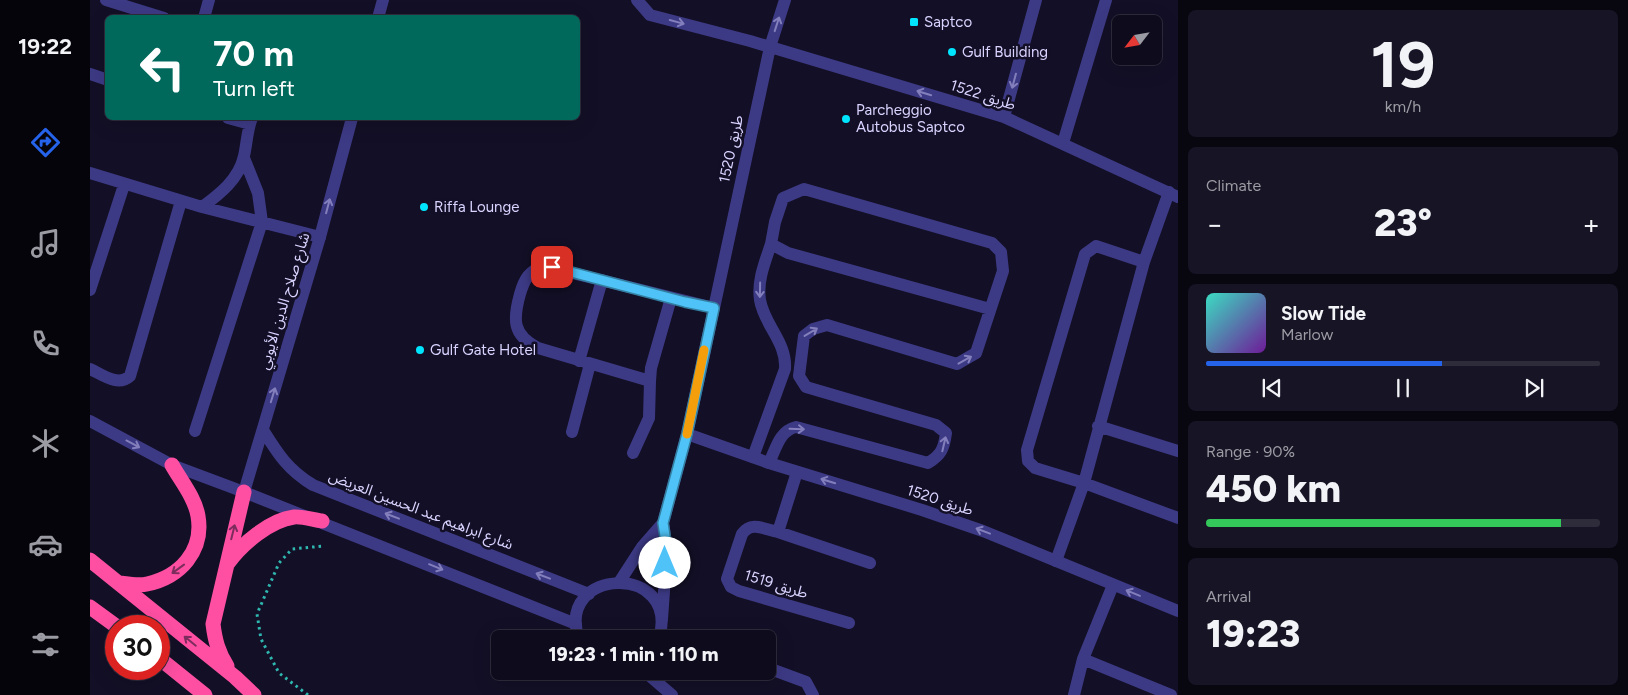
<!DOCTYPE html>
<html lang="en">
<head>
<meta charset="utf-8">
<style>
	body { margin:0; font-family:Figtree,"Noto Sans Arabic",sans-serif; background:#171425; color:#f1f3f6; height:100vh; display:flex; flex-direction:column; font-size:19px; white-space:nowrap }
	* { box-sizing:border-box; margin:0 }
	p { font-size:16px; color:#9b9ba3 }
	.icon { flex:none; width:28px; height:28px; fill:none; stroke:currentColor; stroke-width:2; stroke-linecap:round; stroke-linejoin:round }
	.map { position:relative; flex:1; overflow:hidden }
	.details { display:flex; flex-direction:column; gap:10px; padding:10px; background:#08060f; width:450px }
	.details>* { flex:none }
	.hud { position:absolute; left:15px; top:15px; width:475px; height:105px; border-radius:8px; box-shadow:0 5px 20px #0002,0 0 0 1px #2e2b3b; background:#00695c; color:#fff; overflow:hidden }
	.needle { width:32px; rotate:239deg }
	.fabs { position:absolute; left:1022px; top:15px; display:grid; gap:10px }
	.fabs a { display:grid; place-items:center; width:50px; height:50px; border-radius:8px; background:#0e0b1c; box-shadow:0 5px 20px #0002,0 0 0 1px #2e2b3b; font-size:25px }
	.speed { position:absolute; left:15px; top:615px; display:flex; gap:10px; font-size:25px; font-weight:700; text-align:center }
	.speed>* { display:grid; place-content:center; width:65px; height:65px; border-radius:50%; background:#0e0b1c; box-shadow:0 5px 20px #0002,0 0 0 1px #2e2b3b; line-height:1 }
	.speed .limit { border:8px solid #d22; background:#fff; color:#111 }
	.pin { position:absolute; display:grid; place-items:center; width:42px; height:42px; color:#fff; margin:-21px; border-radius:10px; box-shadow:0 2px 8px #0006 }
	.me { position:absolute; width:55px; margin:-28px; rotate:0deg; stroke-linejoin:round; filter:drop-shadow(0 0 4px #0008) }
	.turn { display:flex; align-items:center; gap:18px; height:105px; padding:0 25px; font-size:22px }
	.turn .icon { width:65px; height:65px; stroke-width:2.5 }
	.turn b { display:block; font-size:35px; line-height:42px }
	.big { font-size:38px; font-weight:800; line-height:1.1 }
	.details .tile { flex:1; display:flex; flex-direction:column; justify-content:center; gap:8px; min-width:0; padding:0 18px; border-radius:8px; background:#171425 }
	.details .dial { align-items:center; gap:0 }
	.dial b { font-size:65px; line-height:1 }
	.song { display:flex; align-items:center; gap:15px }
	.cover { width:60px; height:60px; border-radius:8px; background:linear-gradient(135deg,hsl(170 70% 55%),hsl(280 70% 35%)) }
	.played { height:5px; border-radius:2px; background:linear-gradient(90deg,#2563eb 60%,#2e2b3b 60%) }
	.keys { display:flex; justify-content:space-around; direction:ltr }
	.heat { display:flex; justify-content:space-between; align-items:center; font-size:28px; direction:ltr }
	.charge { height:8px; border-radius:4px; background:linear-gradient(90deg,#34c759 90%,#2e2b3b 0) }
	.trip { position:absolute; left:401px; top:630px; width:285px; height:50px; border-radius:8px; background:#0e0b1c; box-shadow:0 5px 20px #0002,0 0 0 1px #2e2b3b; font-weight:800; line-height:50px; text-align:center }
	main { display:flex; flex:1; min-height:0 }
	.tabs { display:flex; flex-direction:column; width:90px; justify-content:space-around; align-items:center; background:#06040b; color:#9b9ba3 }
	.tabs .icon { width:35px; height:35px }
	.tabs .selected { color:#2563eb }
	.tabs b { font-size:22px; color:#f1f3f6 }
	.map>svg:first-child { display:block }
</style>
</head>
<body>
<main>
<nav class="tabs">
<b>19:22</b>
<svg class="icon selected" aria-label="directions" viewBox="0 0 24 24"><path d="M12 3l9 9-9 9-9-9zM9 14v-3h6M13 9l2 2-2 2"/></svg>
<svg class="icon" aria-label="music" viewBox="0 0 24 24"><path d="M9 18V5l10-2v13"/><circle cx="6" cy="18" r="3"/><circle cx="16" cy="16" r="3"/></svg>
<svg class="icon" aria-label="phone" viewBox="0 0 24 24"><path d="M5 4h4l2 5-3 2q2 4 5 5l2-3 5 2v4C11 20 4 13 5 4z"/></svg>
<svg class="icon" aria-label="climate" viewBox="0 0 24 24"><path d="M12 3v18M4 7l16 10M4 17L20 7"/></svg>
<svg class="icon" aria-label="car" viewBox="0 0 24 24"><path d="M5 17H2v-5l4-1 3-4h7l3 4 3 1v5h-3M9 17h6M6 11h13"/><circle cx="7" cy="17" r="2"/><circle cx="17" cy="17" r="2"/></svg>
<svg class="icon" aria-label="filters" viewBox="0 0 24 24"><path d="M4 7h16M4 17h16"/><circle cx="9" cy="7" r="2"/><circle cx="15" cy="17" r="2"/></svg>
</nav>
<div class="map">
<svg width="1088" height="695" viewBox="0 0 1088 695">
	<rect width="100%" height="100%" fill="#130f26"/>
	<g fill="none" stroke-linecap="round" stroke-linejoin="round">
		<path stroke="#2fb8b0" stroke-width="3" stroke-dasharray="2.5 4" stroke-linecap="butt" d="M 218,695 L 189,673 L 171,639 L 167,614 L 189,563 L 202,549 L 234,546"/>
		<path stroke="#3d3a85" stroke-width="12" d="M 16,0 L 74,18
			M 114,18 L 119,0
			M 0,74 L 18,80
			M 138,118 L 160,124
			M 973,143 L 1016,0
			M 0,173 L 112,207 L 230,237
			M 1079,192 L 1054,262 L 1006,246 L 995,254 L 937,450 L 938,461 L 945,468 L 994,483 L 1088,518
			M 112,207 C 130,194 149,179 154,156 C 157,143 157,130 162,118
			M 0,290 L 34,185
			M 581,298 L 561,368 L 560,381 L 448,348 C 422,335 423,319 430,294 C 434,280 439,270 454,266 L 624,308
			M 489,361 L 512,280
			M 0,369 C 13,375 28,387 40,376 L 91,201
			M 0,421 L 82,465 L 154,492
			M 1008,426 L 1088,451
			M 105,431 L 172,222 L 168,193 L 154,158
			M 482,432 L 500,364
			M 543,453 L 559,418 L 560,381
			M 663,457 L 695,369 C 697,342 674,325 670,300 C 667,281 675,262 681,244
			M 679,463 C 686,449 689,431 706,427 L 838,463 C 851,455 854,449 856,433 L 846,425 L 716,387 L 709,376 L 714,336 L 723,329 L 737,325 L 867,364 L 886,353 L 913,271 L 911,252 L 902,243 L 714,189 L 693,198 L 685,222 L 681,244 L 698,253 L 900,309
			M 707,472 L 688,532 C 674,529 661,521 652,534 L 637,579 L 641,587 L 649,591 L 759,623
			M 688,532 L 780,563
			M 966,561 L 994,483 L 1054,262
			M 993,659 L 1081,695
			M 678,668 L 716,682 L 723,695
			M 984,695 L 993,659 L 1023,585"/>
		<path stroke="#3d3a85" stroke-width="12" d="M 547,0 L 560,15 L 660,41 L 914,117 L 1088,197
			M 914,117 L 946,0
			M 597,434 L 679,463 L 832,510 L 893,531 L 1088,611
			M 530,581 L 552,547 L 573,523
			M 572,619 L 577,549 L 573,523 L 597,434 L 680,47 L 695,0"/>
		<path stroke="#3d3a85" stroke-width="12" d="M 288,18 L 293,0
			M 262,118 L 230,237 L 154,492 L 486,624
			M 173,430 C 188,454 198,470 223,485 L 499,594
			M 489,639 C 464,567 591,562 569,639
			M 554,671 L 582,695"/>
		<path stroke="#ff4fa3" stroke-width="15" d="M 0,560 L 145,677 L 164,695
			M 138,563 C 152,544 180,520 204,517 C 212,516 224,520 232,521
			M 30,583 C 38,584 49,586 57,584 C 90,577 114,551 108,516 C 105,498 91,481 82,465
			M 0,607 L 26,626
			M 69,658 L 115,695
			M 137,666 C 128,652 125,640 123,624 L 154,492"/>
	</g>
	<defs><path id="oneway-shaft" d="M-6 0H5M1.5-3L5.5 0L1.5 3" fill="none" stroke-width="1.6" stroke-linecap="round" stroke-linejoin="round" transform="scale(1.25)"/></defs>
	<g stroke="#837fbc">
		<use href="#oneway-shaft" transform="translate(587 22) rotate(15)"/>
		<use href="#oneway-shaft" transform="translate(687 24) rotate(-72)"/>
		<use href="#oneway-shaft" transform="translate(924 81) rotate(105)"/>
		<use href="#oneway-shaft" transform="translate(834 93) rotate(-163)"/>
		<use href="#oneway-shaft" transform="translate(238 206) rotate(-75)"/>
		<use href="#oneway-shaft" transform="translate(670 290) rotate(91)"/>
		<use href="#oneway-shaft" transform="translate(721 332) rotate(-31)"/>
		<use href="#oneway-shaft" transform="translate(875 360) rotate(-29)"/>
		<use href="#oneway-shaft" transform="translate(183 395) rotate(-73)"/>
		<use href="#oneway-shaft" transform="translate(707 429) rotate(2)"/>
		<use href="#oneway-shaft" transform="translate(43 444) rotate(28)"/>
		<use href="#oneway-shaft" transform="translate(854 444) rotate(-77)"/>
		<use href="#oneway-shaft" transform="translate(738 481) rotate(-163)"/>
		<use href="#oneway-shaft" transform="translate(302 516) rotate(-159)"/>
		<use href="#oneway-shaft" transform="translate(893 531) rotate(-159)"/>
		<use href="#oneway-shaft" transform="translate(346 567) rotate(22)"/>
		<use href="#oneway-shaft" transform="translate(453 576) rotate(-159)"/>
		<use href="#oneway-shaft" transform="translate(1043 593) rotate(-158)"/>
	</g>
	<g stroke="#7d2c5e">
		<use href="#oneway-shaft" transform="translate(143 532) rotate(-76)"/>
		<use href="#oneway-shaft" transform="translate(88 569) rotate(144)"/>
		<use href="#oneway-shaft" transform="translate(100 641) rotate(-141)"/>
	</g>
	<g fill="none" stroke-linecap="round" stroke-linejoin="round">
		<g stroke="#337fa1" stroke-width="12">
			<path id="route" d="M 462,267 L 595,302 L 624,308 L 597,434 L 573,523 L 577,549 L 575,563"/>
		</g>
		<use href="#route" stroke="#4fc3f7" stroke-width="9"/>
		<path stroke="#f59e0b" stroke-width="9" d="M 597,434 L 614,350"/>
	</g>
	<g fill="#00e5ff" stroke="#130f26" stroke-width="2">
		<rect x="819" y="17" width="10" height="10" rx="2.5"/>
		<circle cx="862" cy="52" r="5"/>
		<circle cx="756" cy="119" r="5"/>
		<circle cx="334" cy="207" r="5"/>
		<circle cx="330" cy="350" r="5"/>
	</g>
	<g text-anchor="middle" stroke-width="5" stroke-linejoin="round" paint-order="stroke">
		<g font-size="15" fill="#d9d4ff" stroke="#130f26" text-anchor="start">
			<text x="834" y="27">Saptco</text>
			<text x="872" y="57">Gulf Building</text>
			<text x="766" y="115">Parcheggio<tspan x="766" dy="17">Autobus Saptco</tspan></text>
			<text x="344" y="212">Riffa Lounge</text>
			<text x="340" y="355">Gulf Gate Hotel</text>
		</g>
		<g font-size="15" fill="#d9d4ff" stroke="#130f26">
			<text transform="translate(893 95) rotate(18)" y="5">طريق 1522</text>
			<text transform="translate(641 149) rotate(-78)" y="5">طريق 1520</text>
			<text transform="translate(194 301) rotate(-73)" y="5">شارع صلاح الدين الأيوبي</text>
			<text transform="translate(850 500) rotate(18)" y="5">طريق 1520</text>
			<text transform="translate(331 510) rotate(21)" y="5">شارع ابراهيم عبد الحسين العريض</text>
			<text transform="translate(686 584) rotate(17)" y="5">طريق 1519</text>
		</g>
	</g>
</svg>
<div class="fabs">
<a><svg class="needle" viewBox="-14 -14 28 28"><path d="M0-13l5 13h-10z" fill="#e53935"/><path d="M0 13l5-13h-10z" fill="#9b9ba3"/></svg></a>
</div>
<div class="speed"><div class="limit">30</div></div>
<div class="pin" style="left:462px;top:267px;background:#d93025"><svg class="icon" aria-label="arrive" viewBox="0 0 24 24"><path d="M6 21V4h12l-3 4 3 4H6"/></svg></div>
<svg class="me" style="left:575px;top:563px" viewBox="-20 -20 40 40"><circle r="19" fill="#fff"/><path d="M0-13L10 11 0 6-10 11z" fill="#4fc3f7"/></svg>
<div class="trip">19:23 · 1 min · 110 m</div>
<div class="hud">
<div class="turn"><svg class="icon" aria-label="left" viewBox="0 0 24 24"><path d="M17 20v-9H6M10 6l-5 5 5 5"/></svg><div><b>70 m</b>Turn left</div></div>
</div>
</div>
<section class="details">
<div class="tile dial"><b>19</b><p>km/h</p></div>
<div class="tile"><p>Climate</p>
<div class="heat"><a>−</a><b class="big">23°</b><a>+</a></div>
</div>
<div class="tile">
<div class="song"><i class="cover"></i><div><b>Slow Tide</b><p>Marlow</p></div></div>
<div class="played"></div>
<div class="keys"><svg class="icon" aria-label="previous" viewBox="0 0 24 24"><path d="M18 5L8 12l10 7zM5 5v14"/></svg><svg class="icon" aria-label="pause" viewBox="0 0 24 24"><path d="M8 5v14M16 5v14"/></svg><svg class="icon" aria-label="next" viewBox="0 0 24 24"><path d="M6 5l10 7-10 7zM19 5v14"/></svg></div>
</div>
<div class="tile"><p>Range · 90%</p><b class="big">450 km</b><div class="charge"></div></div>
<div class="tile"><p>Arrival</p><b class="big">19:23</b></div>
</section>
</main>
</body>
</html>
